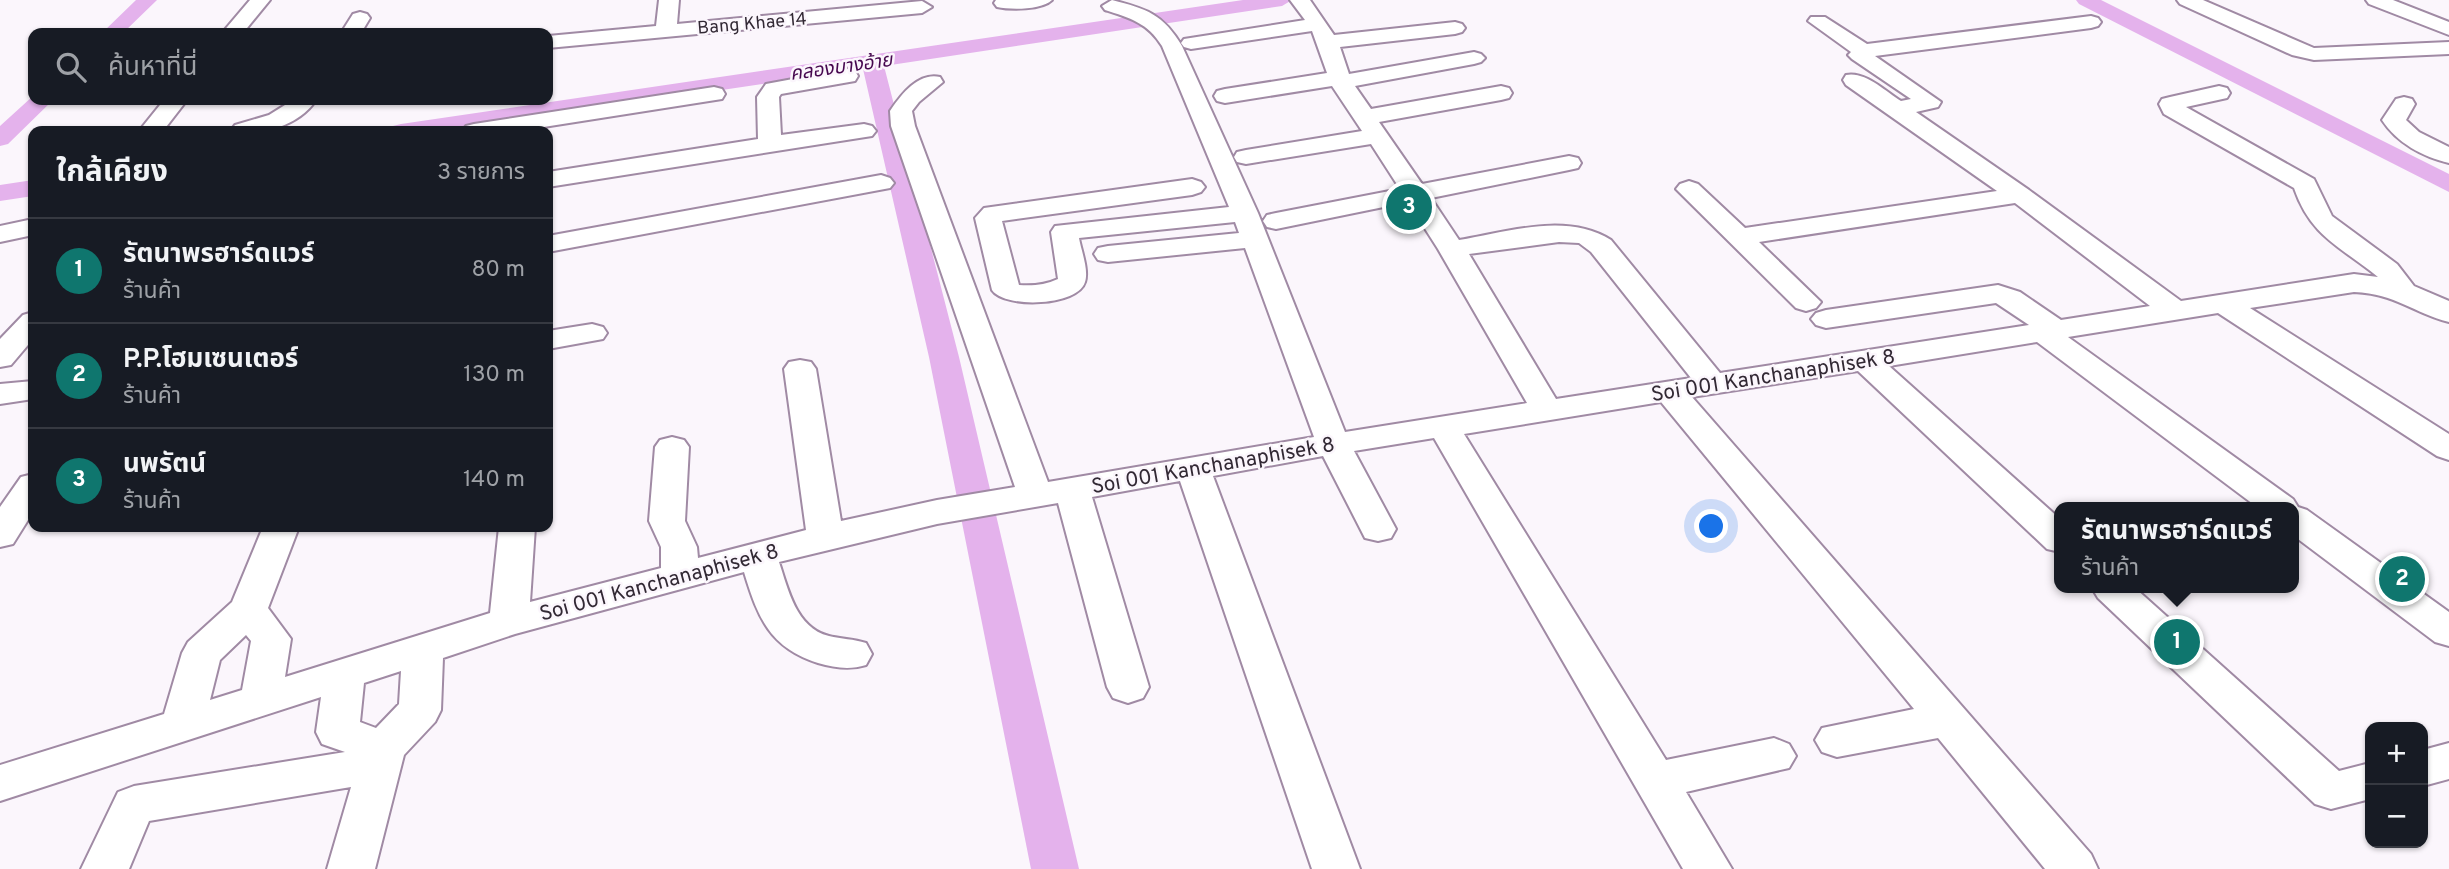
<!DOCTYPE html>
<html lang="th">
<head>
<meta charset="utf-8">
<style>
	body { margin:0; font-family:Overpass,"Noto Sans Thai",sans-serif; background:#20242c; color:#f1f3f6 }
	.controls { position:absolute; right:21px; bottom:21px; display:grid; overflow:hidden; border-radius:14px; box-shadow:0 2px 5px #0004 }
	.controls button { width:63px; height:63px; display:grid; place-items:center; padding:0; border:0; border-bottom:2px solid #363941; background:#171b24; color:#f1f3f6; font:35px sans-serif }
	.you { position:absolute; left:1712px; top:527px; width:24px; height:24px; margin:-18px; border:5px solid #fff; border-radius:50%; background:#1a73e8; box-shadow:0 0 0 10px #1a73e833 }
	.badge { display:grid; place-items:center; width:46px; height:46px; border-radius:50%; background:#0f766e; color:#fff; font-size:23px; font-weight:700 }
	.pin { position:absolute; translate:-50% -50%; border:4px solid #fff; box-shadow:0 2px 7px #0006 }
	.popup { position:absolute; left:2054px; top:502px; width:245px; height:91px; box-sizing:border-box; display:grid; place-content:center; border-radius:14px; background:#171b24; filter:drop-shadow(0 2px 5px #0005); font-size:23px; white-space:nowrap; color:#9ea1a6 }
	.popup b { font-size:26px; color:#f1f3f6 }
	.popup::after { content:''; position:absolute; left:50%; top:100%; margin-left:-14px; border:14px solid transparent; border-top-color:#171b24 }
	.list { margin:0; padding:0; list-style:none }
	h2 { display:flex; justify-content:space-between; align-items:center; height:91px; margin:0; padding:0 28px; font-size:30px }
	h2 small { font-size:23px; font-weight:400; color:#9ea1a6 }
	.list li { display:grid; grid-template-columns:46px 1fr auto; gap:21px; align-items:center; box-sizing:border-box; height:105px; padding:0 28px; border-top:2px solid #363941 }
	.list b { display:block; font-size:26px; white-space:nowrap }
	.list p { margin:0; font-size:23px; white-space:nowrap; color:#9ea1a6 }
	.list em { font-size:23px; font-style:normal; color:#9ea1a6 }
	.icon { flex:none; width:38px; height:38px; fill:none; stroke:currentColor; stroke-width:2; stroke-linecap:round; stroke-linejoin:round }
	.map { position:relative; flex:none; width:2449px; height:869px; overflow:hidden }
	.search { position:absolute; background:#171b24; box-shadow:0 2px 5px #0004; left:28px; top:28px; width:525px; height:77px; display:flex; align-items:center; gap:18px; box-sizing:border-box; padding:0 24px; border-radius:14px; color:#9ea1a6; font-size:26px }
	.panel { position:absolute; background:#171b24; box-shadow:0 2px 5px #0004; left:28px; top:126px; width:525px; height:406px; border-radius:14px }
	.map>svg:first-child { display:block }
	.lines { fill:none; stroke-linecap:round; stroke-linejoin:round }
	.canal { fill:#e4b2ec; fill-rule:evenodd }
	.minor-casing { stroke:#a08aa4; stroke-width:4 }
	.minor { fill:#fff; fill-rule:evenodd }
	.labels { text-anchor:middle; stroke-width:5; stroke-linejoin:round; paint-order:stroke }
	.far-street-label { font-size:18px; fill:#322934; stroke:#fbf6fc }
	.far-water-label { font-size:19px; font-style:italic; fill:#46084f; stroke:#fbf6fc }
	.street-label { font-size:21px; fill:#322934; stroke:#fbf6fc }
</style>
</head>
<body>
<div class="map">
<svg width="2449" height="869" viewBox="0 0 2449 869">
	<rect width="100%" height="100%" fill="#fbf6fc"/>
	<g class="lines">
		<path class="canal" d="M 136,0 L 157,0 L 123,33 L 102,33 Z
			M 1243,0 L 1292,0 L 1282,6 L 884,66 L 959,357 L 1079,869 L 1031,869 L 929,357 L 863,69 L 446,131 L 389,131 L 393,126 L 401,124 Z
			M 2076,0 L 2101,0 L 2449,174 L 2449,192 L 2079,4 Z
			M 33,96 L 33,100 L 53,100 L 8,144 L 0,146 L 0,126 Z
			M 33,180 L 33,196 L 0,201 L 0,185 Z"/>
		<g class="minor-casing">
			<path id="minor" d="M 250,0 L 270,0 L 243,33 L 222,33 Z
				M 659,0 L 679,0 L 677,24 L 922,1 L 932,7 L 922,13 L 548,48 L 548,36 L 656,26 Z
				M 996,0 L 1052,0 C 1042,10 1011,10 997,7 L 994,3 Z
				M 1112,0 C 1147,9 1163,14 1182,46 L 1258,213 L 1345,432 L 1527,403 L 1438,249 L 1408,202 L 1276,229 L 1267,227 L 1263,221 L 1267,215 L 1276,213 L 1400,189 L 1371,144 L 1246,164 L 1237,162 L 1234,157 L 1237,152 L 1246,150 L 1362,131 L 1332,86 L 1225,103 L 1217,101 L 1214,96 L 1217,91 L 1225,89 L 1327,73 L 1312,31 L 1191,49 L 1184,47 L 1181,43 L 1184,39 L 1305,20 L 1290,0 L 1310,0 L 1334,35 L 1455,22 L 1462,24 L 1465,28 L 1462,32 L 1455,34 L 1340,47 L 1349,74 L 1474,52 L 1481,54 L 1485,58 L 1481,62 L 1474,64 L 1355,86 L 1371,109 L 1501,86 L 1509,88 L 1512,93 L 1509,98 L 1501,100 L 1379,122 L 1422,184 L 1569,156 L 1578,158 L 1581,163 L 1578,168 L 1569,170 L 1431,198 L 1459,240 C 1507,232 1567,212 1611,240 L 1720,373 L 2029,325 L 1996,303 L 1826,328 L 1816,325 L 1811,319 L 1816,313 L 1826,310 L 1998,285 L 2020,292 L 2061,320 L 2150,306 L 2015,203 L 1759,242 L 1821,302 L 1816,308 L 1806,311 L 1796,308 L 1676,189 L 1680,184 L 1689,181 L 1698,184 L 1745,228 L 1997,191 L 1846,85 L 1843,80 L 1846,75 C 1865,71 1885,91 1901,101 L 1911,99 L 1852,59 L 1848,55 L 1851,52 L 1808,21 L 1811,17 L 1825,17 L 1867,44 L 2091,16 L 2098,18 L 2101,22 L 2098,26 L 2091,28 L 1875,56 L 1941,102 L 1938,107 L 1916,112 L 2029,190 L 2181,301 L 2354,274 L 2378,277 C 2340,246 2311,237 2294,188 L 2164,114 L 2159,104 L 2162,99 L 2170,97 L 2219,86 L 2227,88 L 2230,93 L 2227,98 L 2186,107 L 2314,179 L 2332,216 L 2397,264 L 2414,286 L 2449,301 L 2449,322 C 2413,313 2397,294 2354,292 L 2250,308 L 2449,434 L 2449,460 L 2437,456 L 2218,313 L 2068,337 L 2293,499 L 2298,507 L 2307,510 L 2449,612 L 2449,646 L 2435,642 L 2294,536 L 2294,507 L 2257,507 L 2037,342 L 1889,366 L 2060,519 L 2060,552 L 2047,549 L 1858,371 L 1692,397 L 2091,854 L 2098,869 L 2045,869 L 1938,738 L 1837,757 L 1822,752 L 1815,740 L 1822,728 L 1914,709 L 1661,402 L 1464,434 L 1666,760 L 1774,738 L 1789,744 L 1796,756 L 1789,768 L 1686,792 L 1732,869 L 1683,869 L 1434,438 L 1354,451 L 1396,529 L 1391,538 L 1378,541 L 1365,538 L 1323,456 L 1213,476 L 1360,869 L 1312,869 L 1180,481 L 1092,497 L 1149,687 L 1143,698 L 1128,703 L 1113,698 L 1107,687 L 1058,503 L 937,524 L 779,562 C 788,589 796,628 829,636 C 841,639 854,639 866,643 L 872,654 L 866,665 C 850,670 835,668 818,663 C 770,648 758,618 744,572 L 515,634 L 443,658 L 441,710 L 435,722 L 404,755 L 375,869 L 327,869 L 351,787 L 149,821 L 129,869 L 81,869 L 118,792 L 134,786 L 345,752 L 322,744 L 316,732 L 321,697 L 0,801 L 0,765 L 164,714 L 182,653 L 188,642 L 232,602 L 263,527 L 299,527 L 268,608 L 291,639 L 285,677 L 490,613 L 499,527 L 535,527 L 530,602 L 661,568 L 661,547 L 649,521 L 655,447 L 660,440 L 672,437 L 684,440 L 689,447 L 685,521 L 697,547 L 698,558 L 806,530 L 784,369 L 789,362 L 800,360 L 811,362 L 816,369 L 841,521 L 937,500 L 1015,487 L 891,126 L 890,111 C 901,95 918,72 940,77 L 943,82 L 919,102 L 912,111 L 915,126 L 1048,482 L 1314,437 L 1245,248 L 1108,262 L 1098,260 L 1094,254 L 1098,248 L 1108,246 L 1239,233 L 1235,222 L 1079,238 C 1081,250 1089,270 1085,282 C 1078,306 1005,309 992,290 L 975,218 L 984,208 L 1192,179 L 1201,182 L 1205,187 L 1201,192 L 1192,195 L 1002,221 L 1019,285 C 1033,286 1045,285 1058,279 L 1051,232 L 1055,226 L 1229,207 L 1162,46 C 1148,23 1130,18 1105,10 L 1102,6 ZM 1559,242 L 1579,243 L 1591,252 L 1691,378 L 1556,399 L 1469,254 ZM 246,635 L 251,641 L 242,690 L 210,700 L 220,660 ZM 401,671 L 399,704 L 376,728 L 360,722 L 364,683 Z
				M 2177,0 L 2203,0 L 2314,48 L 2449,42 L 2449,54 L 2314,60 L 2292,55 L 2180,4 Z
				M 2366,0 L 2393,0 L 2449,22 L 2449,35 L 2369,4 Z
				M 360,12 L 367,14 L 370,18 L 361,33 L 341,33 L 353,14 Z
				M 847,69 L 855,71 L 858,76 L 855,81 L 781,94 L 779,97 L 781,135 L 864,124 L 872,126 L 876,131 L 872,136 L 548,187 L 548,172 L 758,139 L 757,97 L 766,84 Z
				M 714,87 L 722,89 L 725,94 L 722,99 L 518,131 L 462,131 L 466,126 L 474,124 Z
				M 2404,97 L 2412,99 L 2415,104 L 2406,120 L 2419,132 L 2449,147 L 2449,163 C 2423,157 2397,143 2382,120 L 2396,99 Z
				M 164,100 L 187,100 L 163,131 L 139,131 Z
				M 293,100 L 316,100 C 299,126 260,137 231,130 L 235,125 L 269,115 Z
				M 881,175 L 890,178 L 894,183 L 890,188 L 548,252 L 548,236 Z
				M 33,219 L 33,235 L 0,242 L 0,226 Z
				M 33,312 L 33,339 L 11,365 L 0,367 L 0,339 L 23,315 Z
				M 592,324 L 603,327 L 607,333 L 603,339 L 548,349 L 548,331 Z
				M 33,381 L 33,399 L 0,404 L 0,384 Z
				M 33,474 L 33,512 L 13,544 L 0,547 L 0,507 L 21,477 Z
				M 2092,588 L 2135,588 L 2339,771 L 2370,763 L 2370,799 L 2331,809 L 2315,804 L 2098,598 Z
				M 2449,743 L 2449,779 L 2423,786 L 2423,750 Z"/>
		</g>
		<use href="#minor" class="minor"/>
	</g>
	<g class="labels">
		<g class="far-street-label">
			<text transform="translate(752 23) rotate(-5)" y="6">Bang Khae 14</text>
		</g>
		<g class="far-water-label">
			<text transform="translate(841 66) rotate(-8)" y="7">คลองบางอ้าย</text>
		</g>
		<g class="street-label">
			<text transform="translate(1773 375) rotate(-9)" y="7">Soi 001 Kanchanaphisek 8</text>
			<text transform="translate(1213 465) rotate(-10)" y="7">Soi 001 Kanchanaphisek 8</text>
			<text transform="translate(659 582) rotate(-15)" y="7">Soi 001 Kanchanaphisek 8</text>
		</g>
	</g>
</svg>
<div class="controls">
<button>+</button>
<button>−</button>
</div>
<div class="you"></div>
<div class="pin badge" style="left:2177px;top:642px">1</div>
<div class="popup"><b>รัตนาพรฮาร์ดแวร์</b>ร้านค้า</div>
<div class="pin badge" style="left:2402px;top:579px">2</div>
<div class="pin badge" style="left:1409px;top:207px">3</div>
<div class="search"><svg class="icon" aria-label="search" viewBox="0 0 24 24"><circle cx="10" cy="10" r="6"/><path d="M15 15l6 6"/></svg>ค้นหาที่นี่</div>
<section class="panel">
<h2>ใกล้เคียง<small>3 รายการ</small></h2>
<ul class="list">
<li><span class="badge">1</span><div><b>รัตนาพรฮาร์ดแวร์</b><p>ร้านค้า</p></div><em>80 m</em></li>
<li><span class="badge">2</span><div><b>P.P.โฮมเซนเตอร์</b><p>ร้านค้า</p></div><em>130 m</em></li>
<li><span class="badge">3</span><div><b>นพรัตน์</b><p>ร้านค้า</p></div><em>140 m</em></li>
</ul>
</section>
</div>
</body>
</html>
